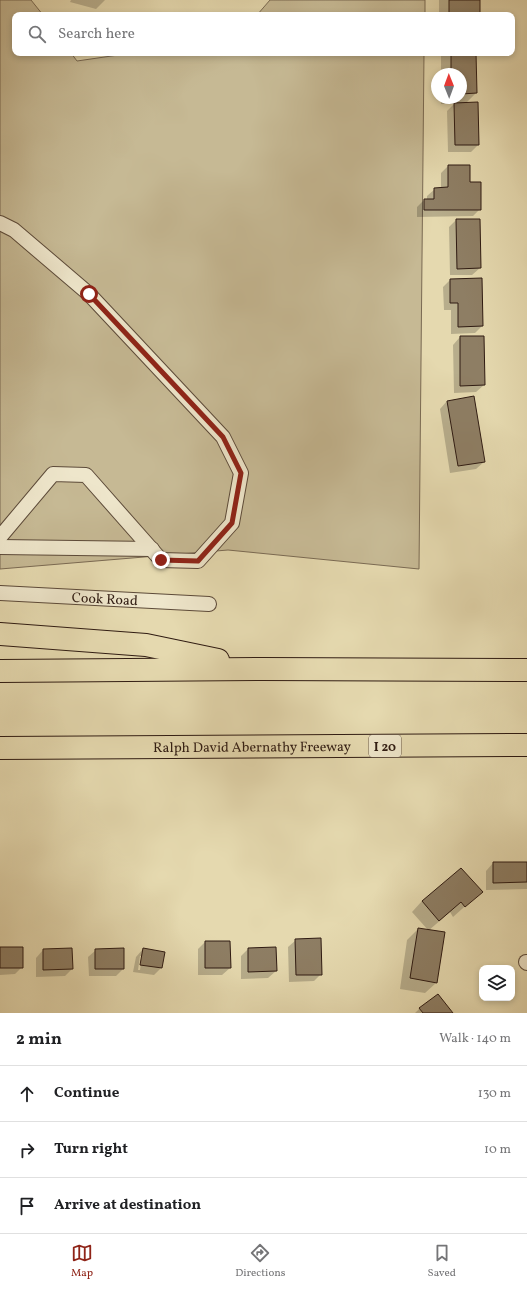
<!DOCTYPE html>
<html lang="en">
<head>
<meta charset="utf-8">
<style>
	body { margin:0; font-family:Vollkorn,serif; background:#f6f6f6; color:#202124 }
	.controls { position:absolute; right:12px; bottom:12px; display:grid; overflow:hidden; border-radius:8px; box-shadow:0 2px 6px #0003 }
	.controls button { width:36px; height:36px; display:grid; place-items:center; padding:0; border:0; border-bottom:1px solid #e0e0e0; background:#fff; color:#202124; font:20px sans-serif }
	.compass { position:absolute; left:431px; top:68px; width:36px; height:36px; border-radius:50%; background:#fff; box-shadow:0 2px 6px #0003; rotate:359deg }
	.stop { position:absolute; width:12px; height:12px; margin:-9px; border:3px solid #8f2418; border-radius:50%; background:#fff }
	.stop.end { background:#8f2418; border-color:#fff; box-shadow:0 1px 4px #0008 }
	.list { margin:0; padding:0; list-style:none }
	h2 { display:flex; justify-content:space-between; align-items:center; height:52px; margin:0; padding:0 16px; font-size:17px }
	h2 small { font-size:13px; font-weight:400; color:#757577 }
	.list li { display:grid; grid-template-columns:26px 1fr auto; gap:12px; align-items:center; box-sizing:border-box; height:56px; padding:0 16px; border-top:1px solid #e0e0e0 }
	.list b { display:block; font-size:15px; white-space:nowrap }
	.list em { font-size:13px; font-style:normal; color:#757577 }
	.icon { flex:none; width:22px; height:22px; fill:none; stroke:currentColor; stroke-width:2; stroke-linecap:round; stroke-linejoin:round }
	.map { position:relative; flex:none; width:527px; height:1013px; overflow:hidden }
	.search { position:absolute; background:#fff; box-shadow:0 2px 6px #0003; left:12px; right:12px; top:12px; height:44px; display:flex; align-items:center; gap:10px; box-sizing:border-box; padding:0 14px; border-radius:8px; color:#757577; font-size:15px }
	.sheet { height:220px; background:#fff }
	nav { display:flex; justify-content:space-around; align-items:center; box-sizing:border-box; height:56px; border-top:1px solid #e0e0e0; background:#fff; font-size:11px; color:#757577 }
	nav a { display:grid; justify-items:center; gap:2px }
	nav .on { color:#8f2418 }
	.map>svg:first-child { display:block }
	.green { fill:#c6b994; stroke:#7a6a53 }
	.shadow { fill:#0003; fill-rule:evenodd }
	.building { fill:#8e7e64; stroke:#2f1b12 }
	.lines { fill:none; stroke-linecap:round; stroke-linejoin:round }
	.street-casing { stroke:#5c4a39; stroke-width:16 }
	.highway-casing { stroke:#2f1b12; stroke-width:24 }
	.street { stroke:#eee6cb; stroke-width:14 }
	.highway { stroke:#e5d9af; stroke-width:22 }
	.route { stroke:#8f2418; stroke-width:5 }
	.labels { text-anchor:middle; stroke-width:3; stroke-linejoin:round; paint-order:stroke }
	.shield { fill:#eee6cb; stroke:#68584a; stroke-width:1 }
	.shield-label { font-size:13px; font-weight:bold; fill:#2f1b12 }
	.street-label { font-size:14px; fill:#2f1b12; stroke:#eee6cb }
</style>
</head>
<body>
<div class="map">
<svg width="527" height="1013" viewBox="0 0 527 1013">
	<rect width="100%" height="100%" fill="#e5d9af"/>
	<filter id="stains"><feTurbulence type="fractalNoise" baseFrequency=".005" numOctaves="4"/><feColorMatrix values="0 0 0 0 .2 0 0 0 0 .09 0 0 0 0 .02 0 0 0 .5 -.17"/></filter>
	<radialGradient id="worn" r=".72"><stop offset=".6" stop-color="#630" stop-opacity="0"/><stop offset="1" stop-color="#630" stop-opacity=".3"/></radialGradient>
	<path class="green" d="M 0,0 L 31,0 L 43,15 L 15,15 L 15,53 L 71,53 L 77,61 L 132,53 L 424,53 L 419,569 L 228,550 L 0,569 Z
		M 270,0 L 425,0 L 425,15 L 257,15 Z"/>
	<path class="shadow" d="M 71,0 L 105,0 L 96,9 L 70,2 Z
		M 439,0 L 479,0 L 479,15 L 439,15 Z
		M 441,53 L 475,53 L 476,93 L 466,103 L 478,145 L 471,152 L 448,152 L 447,111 L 454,104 L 441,104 L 441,98 L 461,98 L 461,74 L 441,74 Z
		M 448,166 L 469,183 L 480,209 L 473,216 L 417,217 L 417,207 L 424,200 L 427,200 L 427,196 L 435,189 L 441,188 L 441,173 Z
		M 456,220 L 480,268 L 472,275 L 450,275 L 449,227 Z
		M 481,279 L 482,326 L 475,333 L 451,334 L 451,310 L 444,310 L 443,287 L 450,280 Z
		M 460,337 L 483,337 L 484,385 L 476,392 L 454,393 L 453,345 Z
		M 447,401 L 484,462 L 476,469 L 450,473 L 440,409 Z
		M 493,863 L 527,863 L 527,889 L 486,890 L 486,871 Z
		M 461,869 L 481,892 L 453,917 L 450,912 L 428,931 L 436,983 L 425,993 L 400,989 L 407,940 L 418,929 L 428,930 L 412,912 L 422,901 Z
		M 296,940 L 321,974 L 314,981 L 289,982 L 288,947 Z
		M 205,942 L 230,968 L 222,975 L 198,975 L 198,949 Z
		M 0,948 L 22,967 L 15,974 L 0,975 Z
		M 275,948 L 276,971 L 268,978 L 241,979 L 241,956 L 248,949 Z
		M 143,949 L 161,968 L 154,975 L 133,972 L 136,957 ZM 140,956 L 142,956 L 140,970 L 138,970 Z
		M 43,950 L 72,950 L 72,969 L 65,976 L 36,977 L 36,958 Z
		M 96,950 L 123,969 L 116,976 L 89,976 L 88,957 Z
		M 420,1008 L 451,1013 L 415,1013 Z"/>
	<path class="building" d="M 449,0 L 480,0 L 480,15 L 449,15 Z
		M 451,53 L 476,53 L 477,93 L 461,94 L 461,74 L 451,74 Z
		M 478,102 L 479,145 L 455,145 L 454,103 Z
		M 448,165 L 470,165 L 470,182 L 481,182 L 481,210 L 424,210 L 424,199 L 434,199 L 434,188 L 448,187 Z
		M 456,219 L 480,219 L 481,268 L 457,269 Z
		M 482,278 L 483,326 L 458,327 L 458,303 L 450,303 L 450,279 Z
		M 460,336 L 484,336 L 485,385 L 460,386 Z
		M 474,396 L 485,462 L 458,466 L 447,401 Z
		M 493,862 L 527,862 L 527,882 L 493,883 Z
		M 461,868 L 483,892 L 465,907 L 461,902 L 439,921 L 422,901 Z
		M 418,928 L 445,932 L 437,983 L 410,978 Z
		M 321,938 L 322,975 L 296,975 L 295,939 Z
		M 205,941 L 230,941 L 231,968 L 205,968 Z
		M 0,947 L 23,947 L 23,968 L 0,968 Z
		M 276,947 L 277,971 L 248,972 L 248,948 Z
		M 72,948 L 73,969 L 43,970 L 43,949 Z
		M 124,948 L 124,969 L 95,969 L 95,949 Z
		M 143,948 L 165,952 L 162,968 L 140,965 Z
		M 438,994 L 453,1013 L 423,1013 L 419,1008 Z"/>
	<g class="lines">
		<g class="street-casing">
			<g id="street">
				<path d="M 0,223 L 14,230 L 89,294 L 223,437 L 241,473 L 232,523 L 198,561 L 161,560 L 86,475 L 53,474 L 0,537"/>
				<path d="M 0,547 L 152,549"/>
				<path id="s1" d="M 0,593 L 209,604"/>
				<path d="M 526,962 L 527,963"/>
			</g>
		</g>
		<g class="highway-casing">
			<g id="highway">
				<path d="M 0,634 L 146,645 L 218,660"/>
				<path d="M 0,671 L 264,669 L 527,670"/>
				<path id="s2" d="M 0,748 L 527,745"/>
			</g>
		</g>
		<use href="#street" class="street"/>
		<use href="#highway" class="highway"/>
	</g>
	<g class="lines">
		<path class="route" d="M 89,294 L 223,437 L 241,473 L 232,523 L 198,561 L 161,560"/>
	</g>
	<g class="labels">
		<rect class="shield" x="369" y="735" width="32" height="22" rx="3"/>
		<g class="shield-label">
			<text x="385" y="751">I 20</text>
		</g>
		<g class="street-label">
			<text dy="5" stroke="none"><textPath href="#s1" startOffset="105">Cook Road</textPath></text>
			<text dy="5" stroke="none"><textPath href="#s2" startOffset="252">Ralph David Abernathy Freeway</textPath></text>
		</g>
	</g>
	<rect width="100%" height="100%" filter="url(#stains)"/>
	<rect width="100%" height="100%" fill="url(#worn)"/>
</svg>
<div class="controls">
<button><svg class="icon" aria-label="layers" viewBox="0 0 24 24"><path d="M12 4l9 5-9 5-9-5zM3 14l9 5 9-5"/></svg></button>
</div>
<svg class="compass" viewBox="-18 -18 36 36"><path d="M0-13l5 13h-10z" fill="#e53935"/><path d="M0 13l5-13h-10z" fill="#757577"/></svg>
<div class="stop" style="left:89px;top:294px"></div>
<div class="stop end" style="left:161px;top:560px"></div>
<div class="search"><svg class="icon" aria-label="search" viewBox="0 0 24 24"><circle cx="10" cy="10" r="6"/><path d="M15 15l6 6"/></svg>Search here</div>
</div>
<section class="sheet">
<h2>2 min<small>Walk · 140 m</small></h2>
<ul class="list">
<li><svg class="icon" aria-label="ahead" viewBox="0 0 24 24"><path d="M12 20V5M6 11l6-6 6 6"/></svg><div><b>Continue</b></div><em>130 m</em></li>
<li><svg class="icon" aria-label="right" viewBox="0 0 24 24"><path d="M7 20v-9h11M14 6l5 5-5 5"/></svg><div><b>Turn right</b></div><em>10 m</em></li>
<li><svg class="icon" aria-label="arrive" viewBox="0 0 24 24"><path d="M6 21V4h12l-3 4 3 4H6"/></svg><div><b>Arrive at destination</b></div></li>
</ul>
</section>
<nav>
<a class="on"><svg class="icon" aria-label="map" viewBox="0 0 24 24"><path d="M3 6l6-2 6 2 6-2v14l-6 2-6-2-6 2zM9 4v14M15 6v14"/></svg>Map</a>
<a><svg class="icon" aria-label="directions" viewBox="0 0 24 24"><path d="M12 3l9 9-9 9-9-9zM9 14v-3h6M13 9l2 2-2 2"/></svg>Directions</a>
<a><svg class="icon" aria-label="saved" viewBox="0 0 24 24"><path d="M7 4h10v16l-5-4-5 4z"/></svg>Saved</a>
</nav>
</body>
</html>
